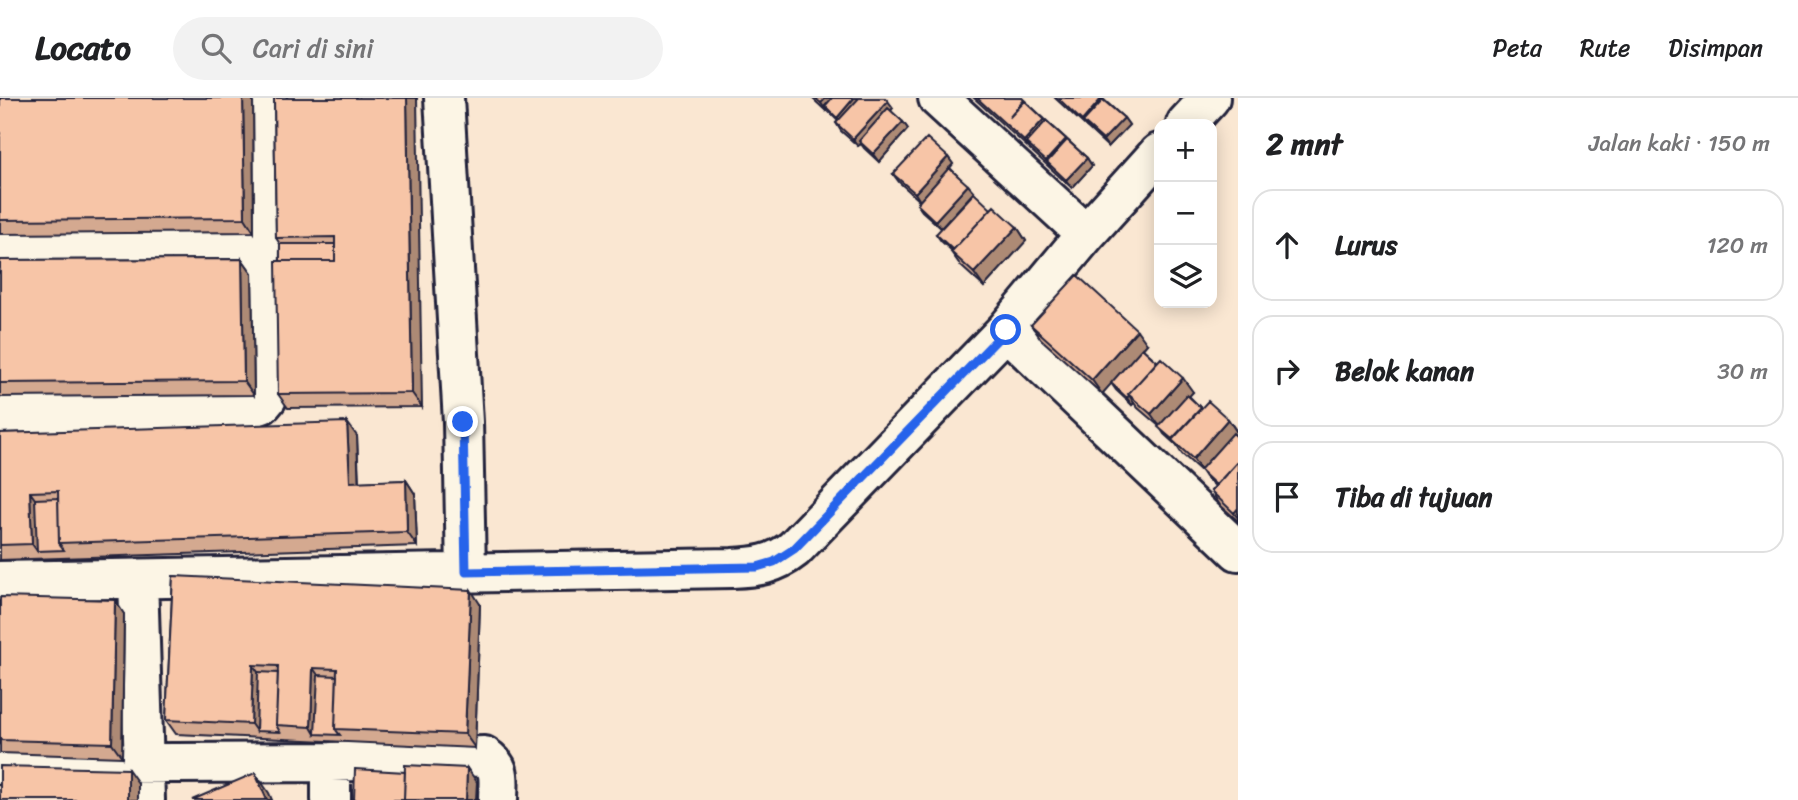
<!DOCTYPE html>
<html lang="id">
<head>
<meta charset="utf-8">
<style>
	body { margin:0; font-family:Sriracha,sans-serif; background:#f2f2f2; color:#202124 }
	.controls { position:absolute; right:21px; top:21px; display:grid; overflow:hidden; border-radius:14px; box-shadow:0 4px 18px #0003 }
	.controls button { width:63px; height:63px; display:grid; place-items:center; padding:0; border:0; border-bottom:2px solid #e0e0e0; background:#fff; color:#202124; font:35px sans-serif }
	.stop { position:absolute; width:21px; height:21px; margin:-16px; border:5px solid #2563eb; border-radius:50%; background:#fff }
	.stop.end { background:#2563eb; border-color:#fff; box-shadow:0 2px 7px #0008 }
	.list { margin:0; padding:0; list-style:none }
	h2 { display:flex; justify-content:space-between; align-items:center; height:91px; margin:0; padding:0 28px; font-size:30px }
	h2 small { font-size:23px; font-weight:400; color:#757577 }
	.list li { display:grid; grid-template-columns:46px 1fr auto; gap:21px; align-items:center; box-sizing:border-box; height:112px; margin:0 14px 14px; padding:0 14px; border:2px solid #e0e0e0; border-radius:21px }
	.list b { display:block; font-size:26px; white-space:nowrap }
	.list em { font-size:23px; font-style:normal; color:#757577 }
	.icon { flex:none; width:38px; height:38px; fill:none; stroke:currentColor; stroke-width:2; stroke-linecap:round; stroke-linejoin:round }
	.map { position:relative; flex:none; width:1238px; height:702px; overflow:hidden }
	header { display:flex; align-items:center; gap:42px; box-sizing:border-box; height:98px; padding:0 35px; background:#fff; border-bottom:2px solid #e0e0e0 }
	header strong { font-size:33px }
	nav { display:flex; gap:38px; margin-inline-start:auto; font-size:24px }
	.search { width:490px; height:63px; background:#f2f2f2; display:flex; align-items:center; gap:18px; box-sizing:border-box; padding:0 24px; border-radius:38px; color:#757577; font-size:26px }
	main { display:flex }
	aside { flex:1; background:#fff }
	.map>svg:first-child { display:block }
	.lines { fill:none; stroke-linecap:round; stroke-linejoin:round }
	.minor-casing { stroke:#22223b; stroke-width:44 }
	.minor { stroke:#fcf5e5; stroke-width:38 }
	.wall { fill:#d4a990; stroke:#22223b; stroke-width:2 }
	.shaded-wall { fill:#ad8a75; stroke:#22223b; stroke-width:2 }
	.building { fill:#f7c5a7; stroke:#22223b; stroke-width:2 }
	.route { stroke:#2563eb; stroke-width:9 }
</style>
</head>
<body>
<header>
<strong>Locato</strong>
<div class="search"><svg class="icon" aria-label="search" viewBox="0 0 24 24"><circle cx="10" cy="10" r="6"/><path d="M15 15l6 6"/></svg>Cari di sini</div>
<nav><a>Peta</a><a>Rute</a><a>Disimpan</a></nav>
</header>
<main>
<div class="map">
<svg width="1238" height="702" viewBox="0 0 1238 702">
	<rect width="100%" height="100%" fill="#fae7d2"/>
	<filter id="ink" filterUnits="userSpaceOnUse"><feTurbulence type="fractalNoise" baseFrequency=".0143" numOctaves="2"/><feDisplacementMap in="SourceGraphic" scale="14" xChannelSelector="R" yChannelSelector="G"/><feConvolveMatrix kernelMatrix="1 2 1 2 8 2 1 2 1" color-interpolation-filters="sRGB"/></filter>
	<g filter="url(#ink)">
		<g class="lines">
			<g class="minor-casing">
				<path id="minor" d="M 444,0 L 463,324 L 466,474
					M 938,0 L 1086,136
					M 1186,26 L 1210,0
					M 0,154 L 266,150
					M 1006,232 L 1238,453
					M 0,315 L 251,310 L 262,306 L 267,300 L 267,0
					M 138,481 L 145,702
					M 0,483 L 732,470 C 756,469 774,467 794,451 L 1006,232 L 1086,136 L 1159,55
					M 0,666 L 331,664 L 484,658 C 503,670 498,682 498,702
					M 331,702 L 331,664"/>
			</g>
			<use href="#minor" class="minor"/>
		</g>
		<path class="wall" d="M 0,0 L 251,0 L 253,2 L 254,134 L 0,136 Z
			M 274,0 L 422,309 L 288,310 L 278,296 L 280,146 L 276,140 Z
			M 812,0 L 885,0 L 893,10 L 891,13 L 903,24 L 908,31 L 879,64 L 864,50 L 861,46 L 858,48 L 841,33 L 836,25 L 838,23 L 827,12 L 826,13 Z
			M 974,0 L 1022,0 L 1087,60 L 1092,68 L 1072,90 Z
			M 1055,0 L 1102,0 L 1124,20 L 1129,27 L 1108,49 Z
			M 948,59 L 953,66 L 950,70 L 974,94 L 941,130 L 922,113 L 917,106 L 920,103 L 899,84 L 893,76 Z
			M 991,111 L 1017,129 L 1026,143 L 984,189 L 961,168 L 951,154 L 952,153 L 941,143 L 936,136 Z
			M 242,161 L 252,175 L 254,297 L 0,299 L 0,162 Z
			M 1031,227 L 1147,246 L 1143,251 L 1193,294 L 1189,298 L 1201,310 L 1228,321 L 1238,335 L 1236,338 L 1238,340 L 1238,423 L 1220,407 L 1211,393 L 1215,388 L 1205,379 L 1201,373 L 1182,356 L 1176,347 L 1164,336 L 1159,328 L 1138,310 L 1134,305 L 1132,307 L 1116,292 L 1111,285 L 1102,296 L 1041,241 Z
			M 0,335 L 357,338 L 359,384 L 406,382 L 415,396 L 417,448 L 0,462 Z
			M 173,478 L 480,506 L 475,650 L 176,636 L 166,622 Z
			M 0,499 L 124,516 L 122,659 L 0,655 Z"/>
		<path class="shaded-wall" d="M 243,0 L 251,0 L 253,2 L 254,134 L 245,120 Z
			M 407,0 L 417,0 L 422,309 L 412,295 Z
			M 826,0 L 838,0 L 825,8 L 827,12 L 826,13 L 821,5 Z
			M 854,0 L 866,0 L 842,27 L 837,20 Z
			M 1102,0 L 1107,8 L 1083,24 L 1087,30 L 1082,23 Z
			M 888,3 L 893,10 L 861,45 L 859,43 L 861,46 L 858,48 L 853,41 Z
			M 1124,20 L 1129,27 L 1108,49 L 1103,42 Z
			M 1044,21 L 1050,29 L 1026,45 L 1030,51 L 1024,43 Z
			M 903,24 L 908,31 L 879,64 L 873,56 Z
			M 1066,41 L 1071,48 L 1047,64 L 1051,70 L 1046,63 Z
			M 948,59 L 953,66 L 920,103 L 915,95 Z
			M 1087,60 L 1092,68 L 1072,90 L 1066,82 Z
			M 968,87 L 974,94 L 941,130 L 935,123 Z
			M 1017,129 L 1026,143 L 984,189 L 974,175 Z
			M 242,161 L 252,175 L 254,297 L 244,283 Z
			M 1137,232 L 1147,246 L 1102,296 L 1092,282 Z
			M 1183,280 L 1193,294 L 1161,330 L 1151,316 Z
			M 1129,297 L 1134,305 L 1132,307 L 1127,300 Z
			M 1228,321 L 1238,336 L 1203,375 L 1193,361 Z
			M 347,324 L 357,338 L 359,398 L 350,384 Z
			M 406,382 L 415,396 L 417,448 L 407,434 Z
			M 30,394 L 40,408 L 37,453 L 32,446 Z
			M 1238,410 L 1238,420 L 1234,415 Z
			M 471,492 L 480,506 L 475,650 L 465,636 Z
			M 115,502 L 124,516 L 122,659 L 112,645 Z
			M 253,567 L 263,581 L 256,633 L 251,626 Z
			M 313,570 L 323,584 L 315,636 L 311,629 Z
			M 467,670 L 477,684 L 476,702 L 466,702 Z
			M 128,671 L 138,685 L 138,702 L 128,702 Z
			M 255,675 L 269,695 L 272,702 L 267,702 Z"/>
		<path class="building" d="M 0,0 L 243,0 L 245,120 L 0,122 Z
			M 274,0 L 407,0 L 412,295 L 278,296 L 276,163 L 335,163 L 335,139 L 276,140 Z
			M 815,0 L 826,0 L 821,5 Z
			M 832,0 L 854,0 L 837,20 L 825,8 Z
			M 859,0 L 885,0 L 888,3 L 853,41 L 836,25 Z
			M 977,0 L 1022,0 L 1024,2 L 1009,20 L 1025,3 L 1044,21 L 1024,43 Z
			M 1058,0 L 1102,0 L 1082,23 Z
			M 1103,2 L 1124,20 L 1103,42 L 1083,24 Z
			M 888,10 L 903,24 L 873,56 L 859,43 Z
			M 1046,23 L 1066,41 L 1046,63 L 1026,45 Z
			M 927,40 L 948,59 L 915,95 L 893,76 Z
			M 1067,42 L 1087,60 L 1066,82 L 1047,64 Z
			M 949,70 L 968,87 L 935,123 L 917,106 Z
			M 974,95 L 991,111 L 953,152 L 936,136 Z
			M 994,108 L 1017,129 L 974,175 L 951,154 Z
			M 280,146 L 335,146 L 335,163 L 280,163 Z
			M 242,161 L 244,283 L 0,285 L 0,162 Z
			M 1077,177 L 1137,232 L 1092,282 L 1031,227 Z
			M 1142,250 L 1157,264 L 1128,296 L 1129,297 L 1127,300 L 1111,285 Z
			M 1161,260 L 1183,280 L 1151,316 L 1128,296 Z
			M 1187,297 L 1201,310 L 1172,341 L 1158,329 Z
			M 1208,303 L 1228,321 L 1193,361 L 1172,342 Z
			M 347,324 L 350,384 L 406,382 L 407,434 L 59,445 L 58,393 L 30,394 L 32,446 L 0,447 L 0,335 Z
			M 1233,335 L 1238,340 L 1238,363 L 1216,387 L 1200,372 Z
			M 1238,363 L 1238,410 L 1234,415 L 1211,393 Z
			M 58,400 L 59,445 L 64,452 L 37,453 L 35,401 Z
			M 173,478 L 471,492 L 465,636 L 335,631 L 337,571 L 313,570 L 311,629 L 276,627 L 278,568 L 253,567 L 251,626 L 166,622 Z
			M 0,499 L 115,502 L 112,645 L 0,642 Z
			M 258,574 L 278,575 L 276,627 L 280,634 L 256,633 Z
			M 318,577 L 337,578 L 335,631 L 340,637 L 315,636 Z
			M 405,667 L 467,670 L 466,702 L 404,702 Z
			M 0,668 L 128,671 L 128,702 L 0,702 Z
			M 355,671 L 405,674 L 404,702 L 354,702 Z
			M 255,675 L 267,702 L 192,702 Z"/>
	</g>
	<g class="lines" filter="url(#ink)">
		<path class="route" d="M 463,324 L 466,474 L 757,469 L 774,464 L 794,451 L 1006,232"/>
	</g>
</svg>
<div class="controls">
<button>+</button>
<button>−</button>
<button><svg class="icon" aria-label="layers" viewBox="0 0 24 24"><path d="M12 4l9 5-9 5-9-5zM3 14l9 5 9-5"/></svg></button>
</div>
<div class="stop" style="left:1006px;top:232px"></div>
<div class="stop end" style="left:463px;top:324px"></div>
</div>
<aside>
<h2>2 mnt<small>Jalan kaki · 150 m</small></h2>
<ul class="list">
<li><svg class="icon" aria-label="ahead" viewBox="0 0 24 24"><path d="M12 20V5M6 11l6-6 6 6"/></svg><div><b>Lurus</b></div><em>120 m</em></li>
<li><svg class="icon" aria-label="right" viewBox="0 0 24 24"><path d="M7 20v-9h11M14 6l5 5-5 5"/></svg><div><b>Belok kanan</b></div><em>30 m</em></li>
<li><svg class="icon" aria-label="arrive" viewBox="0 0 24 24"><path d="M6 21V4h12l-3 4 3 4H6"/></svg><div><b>Tiba di tujuan</b></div></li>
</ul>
</aside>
</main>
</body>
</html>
